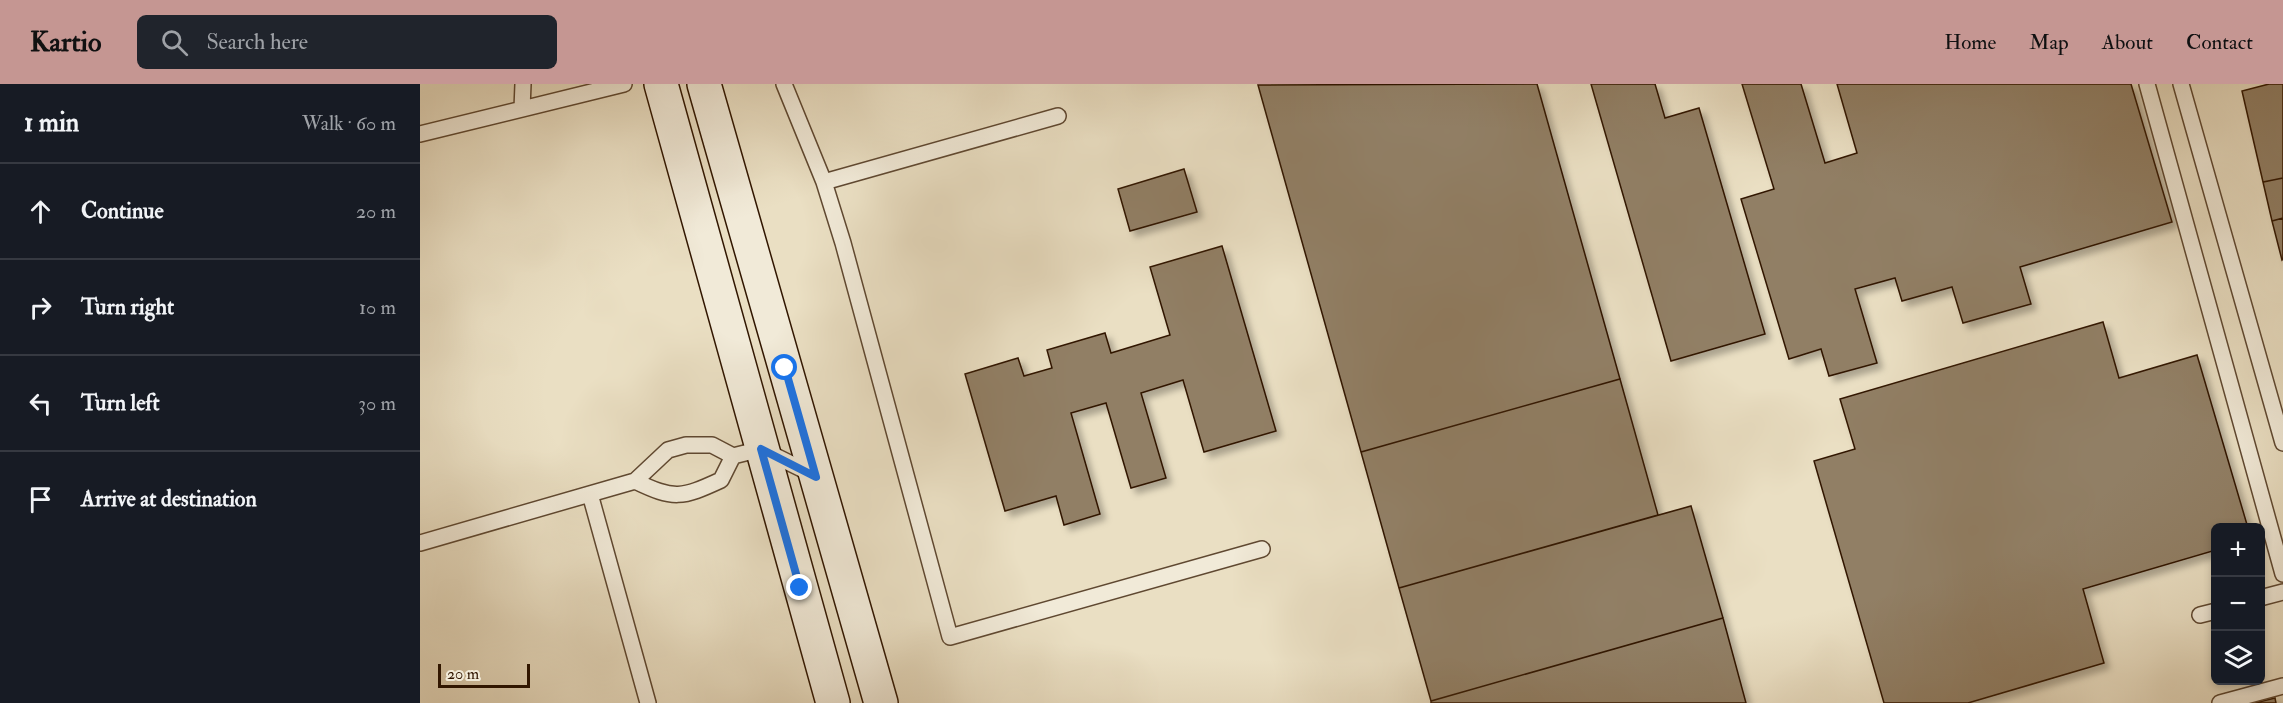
<!DOCTYPE html>
<html lang="en">
<head>
<meta charset="utf-8">
<style>
	body { margin:0; font-family:"IM FELL Double Pica",serif; background:#20242c; color:#f1f3f6 }
	.controls { position:absolute; right:18px; bottom:18px; display:grid; overflow:hidden; border-radius:9px; box-shadow:0 3px 9px #0003 }
	.controls button { width:54px; height:54px; display:grid; place-items:center; padding:0; border:0; border-bottom:2px solid #363941; background:#171b24; color:#f1f3f6; font:30px sans-serif }
	.scale { position:absolute; left:18px; bottom:15px; width:92px; box-sizing:border-box; padding-left:6px; border:3px solid #311600; border-top:0; font-size:16px; line-height:21px; white-space:nowrap; color:#311600; -webkit-text-stroke:4px #f1ead8; paint-order:stroke }
	.stop { position:absolute; width:18px; height:18px; margin:-14px; border:4px solid #1a73e8; border-radius:50%; background:#fff }
	.stop.end { background:#1a73e8; border-color:#fff; box-shadow:0 2px 6px #0008 }
	.list { margin:0; padding:0; list-style:none }
	h2 { display:flex; justify-content:space-between; align-items:center; height:78px; margin:0; padding:0 24px; font-size:26px }
	h2 small { font-size:20px; font-weight:400; color:#9ea1a6 }
	.list li { display:grid; grid-template-columns:39px 1fr auto; gap:18px; align-items:center; box-sizing:border-box; height:96px; padding:0 24px; border-top:2px solid #363941 }
	.list b { display:block; font-size:22px; white-space:nowrap }
	.list em { font-size:20px; font-style:normal; color:#9ea1a6 }
	.icon { flex:none; width:33px; height:33px; fill:none; stroke:currentColor; stroke-width:2; stroke-linecap:round; stroke-linejoin:round }
	.map { position:relative; flex:none; width:1863px; height:619px; overflow:hidden }
	header { display:flex; align-items:center; gap:36px; box-sizing:border-box; height:84px; padding:0 30px; background:#c59692; color:#111 }
	header strong { font-size:28px }
	nav { display:flex; gap:33px; margin-inline-start:auto; font-size:21px }
	.search { width:420px; height:54px; background:#20242c; display:flex; align-items:center; gap:15px; box-sizing:border-box; padding:0 21px; border-radius:9px; color:#9ea1a6; font-size:22px }
	main { display:flex }
	aside { flex:1; background:#171b24 }
	.map>svg:first-child { display:block }
	.building { fill:#917f65; stroke:#311600; stroke-width:1.5; filter:url(#shadow) }
	.lines { fill:none; stroke-linecap:round; stroke-linejoin:round }
	.lane-casing { stroke:#5f4831; stroke-width:18 }
	.secondary-casing { stroke:#311600; stroke-width:36 }
	.lane { stroke:#f1ead8; stroke-width:15 }
	.secondary { stroke:#f1ead8; stroke-width:33 }
	.route { stroke:#1a73e8; stroke-width:8 }
</style>
</head>
<body>
<header>
<strong>Kartio</strong>
<div class="search"><svg class="icon" aria-label="search" viewBox="0 0 24 24"><circle cx="10" cy="10" r="6"/><path d="M15 15l6 6"/></svg>Search here</div>
<nav><a>Home</a><a>Map</a><a>About</a><a>Contact</a></nav>
</header>
<main>
<aside>
<h2>1 min<small>Walk · 60 m</small></h2>
<ul class="list">
<li><svg class="icon" aria-label="ahead" viewBox="0 0 24 24"><path d="M12 20V5M6 11l6-6 6 6"/></svg><div><b>Continue</b></div><em>20 m</em></li>
<li><svg class="icon" aria-label="right" viewBox="0 0 24 24"><path d="M7 20v-9h11M14 6l5 5-5 5"/></svg><div><b>Turn right</b></div><em>10 m</em></li>
<li><svg class="icon" aria-label="left" viewBox="0 0 24 24"><path d="M17 20v-9H6M10 6l-5 5 5 5"/></svg><div><b>Turn left</b></div><em>30 m</em></li>
<li><svg class="icon" aria-label="arrive" viewBox="0 0 24 24"><path d="M6 21V4h12l-3 4 3 4H6"/></svg><div><b>Arrive at destination</b></div></li>
</ul>
</aside>
<div class="map">
<svg width="1863" height="619" viewBox="0 0 1863 619">
	<defs>
		<filter id="shadow"><feDropShadow dx="5.5" dy="5.5" stdDeviation="3" flood-color="#0004"/></filter>
	</defs>
	<rect width="100%" height="100%" fill="#eadfc3"/>
	<filter id="stains"><feTurbulence type="fractalNoise" baseFrequency=".00333" numOctaves="4"/><feColorMatrix values="0 0 0 0 .2 0 0 0 0 .09 0 0 0 0 .02 0 0 0 .5 -.17"/></filter>
	<radialGradient id="worn" r=".72"><stop offset=".6" stop-color="#630" stop-opacity="0"/><stop offset="1" stop-color="#630" stop-opacity=".3"/></radialGradient>
	<path class="building" d="M 1117,0 L 1200,295 L 941,368 L 838,1 Z
		M 1171,0 L 1235,0 L 1245,34 L 1279,24 L 1345,250 L 1251,277 Z
		M 1322,0 L 1381,0 L 1405,79 L 1437,69 L 1417,0 L 1711,0 L 1752,138 L 1600,183 L 1611,220 L 1543,239 L 1532,203 L 1482,217 L 1475,194 L 1435,205 L 1457,279 L 1409,292 L 1401,265 L 1369,275 L 1321,115 L 1354,105 Z
		M 1849,0 L 1863,0 L 1863,94 L 1843,98 L 1822,7 Z
		M 764,85 L 777,128 L 710,147 L 698,105 Z
		M 1863,94 L 1863,134 L 1852,137 L 1843,98 Z
		M 1863,134 L 1863,175 L 1862,176 L 1852,137 Z
		M 802,162 L 856,347 L 784,368 L 763,296 L 721,309 L 746,394 L 711,404 L 686,319 L 651,329 L 680,430 L 644,441 L 636,412 L 585,427 L 545,290 L 598,274 L 604,292 L 632,284 L 627,266 L 685,249 L 691,269 L 750,251 L 730,183 Z
		M 1683,238 L 1699,294 L 1777,271 L 1828,444 L 1796,444 L 1796,466 L 1663,505 L 1684,579 L 1548,619 L 1464,619 L 1394,377 L 1435,365 L 1420,315 Z
		M 1200,295 L 1238,431 L 979,504 L 941,368 Z
		M 1271,422 L 1303,534 L 1011,617 L 979,504 Z
		M 1303,534 L 1326,619 L 1011,619 L 1011,617 Z
		M 1855,614 L 1856,619 L 1835,619 Z"/>
	<g class="lines">
		<g class="lane-casing">
			<path id="lane" d="M 364,0 L 404,98 L 423,159 L 530,553 L 842,465
				M 1727,0 L 1863,490
				M 1761,0 L 1863,359
				M 102,25 L 103,0
				M 0,50 L 204,0
				M 404,98 L 638,32
				M 215,397 C 254,416 262,414 301,396 L 313,372
				M 170,410 L 228,619
				M 0,459 L 215,397 L 248,366 L 266,361 L 292,361 L 313,372 L 341,365 L 394,391
				M 1840,514 L 1863,508
				M 1780,531 L 1796,527
				M 1800,619 L 1863,602"/>
		</g>
		<g class="secondary-casing">
			<path id="secondary" d="M 241,0 L 413,619
				M 284,0 L 461,619"/>
		</g>
		<use href="#lane" class="lane"/>
		<use href="#secondary" class="secondary"/>
	</g>
	<g class="lines">
		<path class="route" d="M 365,284 L 396,393 L 341,365 L 380,504"/>
	</g>
	<rect width="100%" height="100%" filter="url(#stains)"/>
	<rect width="100%" height="100%" fill="url(#worn)"/>
</svg>
<div class="controls">
<button>+</button>
<button>−</button>
<button><svg class="icon" aria-label="layers" viewBox="0 0 24 24"><path d="M12 4l9 5-9 5-9-5zM3 14l9 5 9-5"/></svg></button>
</div>
<div class="scale">20 m</div>
<div class="stop" style="left:365px;top:284px"></div>
<div class="stop end" style="left:380px;top:504px"></div>
</div>
</main>
</body>
</html>
